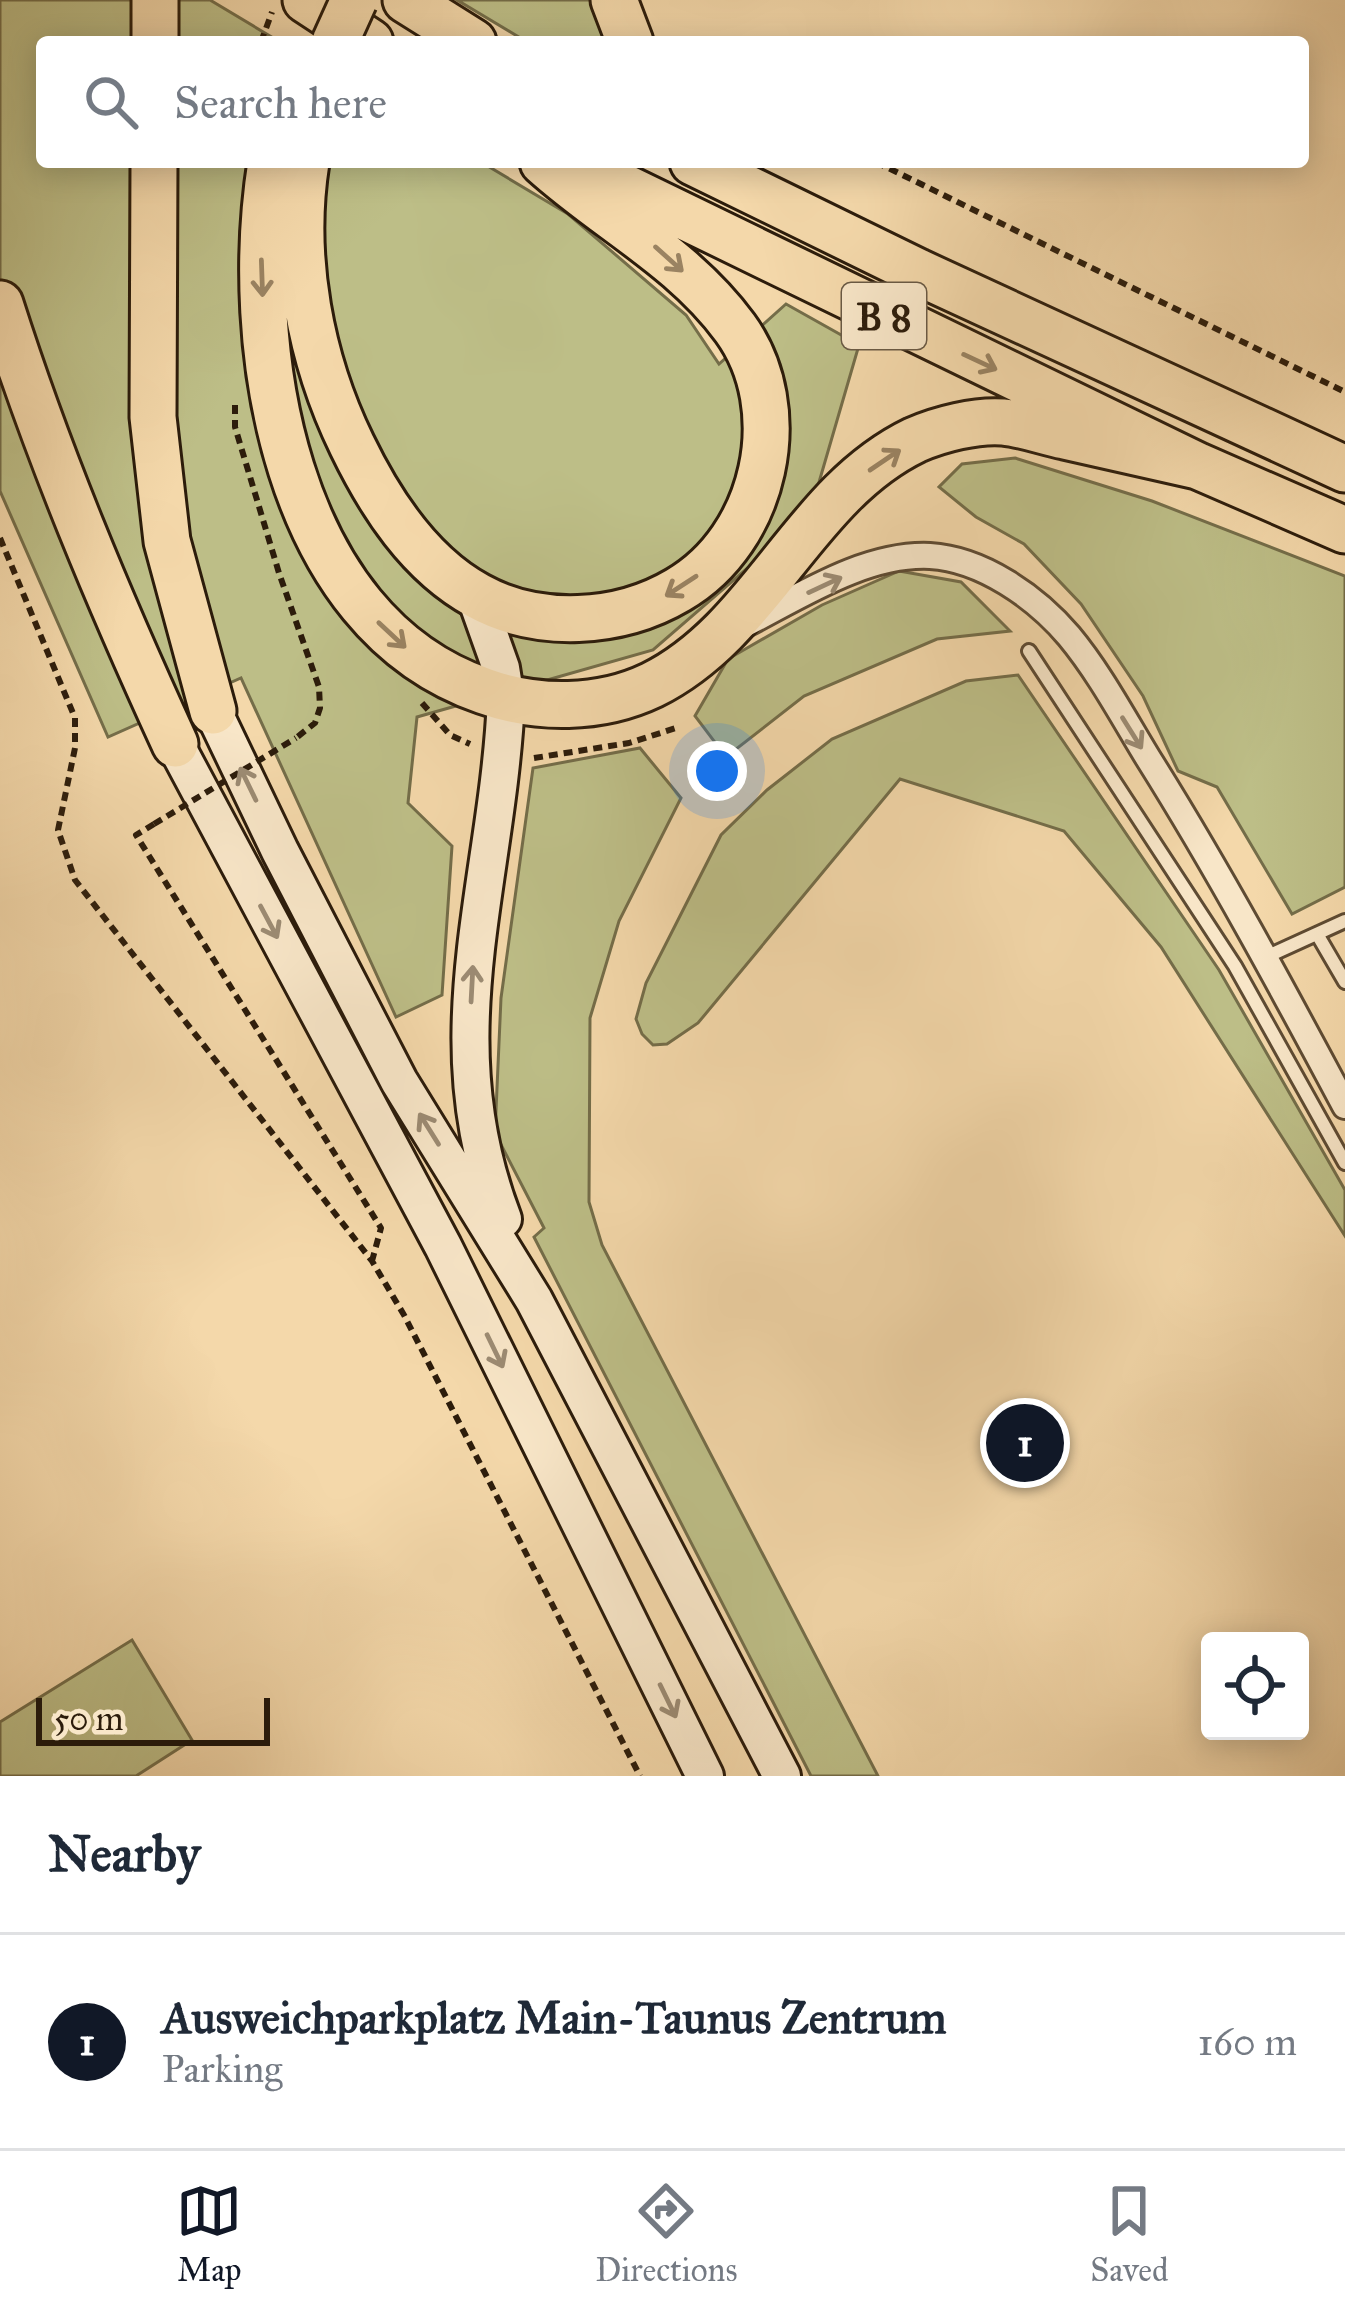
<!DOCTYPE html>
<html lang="en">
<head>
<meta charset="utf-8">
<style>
	body { margin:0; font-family:"IM FELL Great Primer",serif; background:#f2f2f3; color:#1f2937 }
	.controls { position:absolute; right:36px; bottom:36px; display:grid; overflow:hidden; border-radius:12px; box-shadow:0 6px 30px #0003 }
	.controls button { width:108px; height:108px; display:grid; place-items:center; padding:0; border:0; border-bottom:3px solid #e0e1e3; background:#fff; color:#1f2937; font:60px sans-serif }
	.scale { position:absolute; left:36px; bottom:30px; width:234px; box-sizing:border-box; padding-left:12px; border:6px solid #2c1c0b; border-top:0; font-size:33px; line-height:42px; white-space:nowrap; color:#2c1c0b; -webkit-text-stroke:9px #f8e6c8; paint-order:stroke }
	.you { position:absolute; left:717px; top:771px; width:42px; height:42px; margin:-30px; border:9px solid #fff; border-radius:50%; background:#1a73e8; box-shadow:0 0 0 18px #1a73e833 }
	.badge { display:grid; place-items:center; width:78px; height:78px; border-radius:50%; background:#111827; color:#fff; font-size:39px; font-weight:700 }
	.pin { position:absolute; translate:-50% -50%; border:6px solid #fff; box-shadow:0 3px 12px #0006 }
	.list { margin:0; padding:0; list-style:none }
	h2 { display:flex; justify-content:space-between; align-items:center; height:156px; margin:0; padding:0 48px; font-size:51px }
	h2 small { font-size:39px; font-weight:400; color:#747a83 }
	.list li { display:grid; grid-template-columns:78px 1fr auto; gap:36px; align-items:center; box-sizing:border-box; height:216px; padding:0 48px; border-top:3px solid #e0e1e3 }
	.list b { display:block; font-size:45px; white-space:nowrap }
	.list p { margin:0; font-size:39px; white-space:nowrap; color:#747a83 }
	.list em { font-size:39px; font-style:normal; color:#747a83 }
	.icon { flex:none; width:66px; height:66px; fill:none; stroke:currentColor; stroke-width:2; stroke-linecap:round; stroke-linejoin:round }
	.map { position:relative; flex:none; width:1345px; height:1776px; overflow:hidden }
	.search { position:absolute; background:#fff; box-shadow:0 6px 30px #0003; left:36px; right:36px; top:36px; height:132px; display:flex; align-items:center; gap:30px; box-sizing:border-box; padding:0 42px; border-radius:12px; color:#747a83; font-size:45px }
	.sheet { height:372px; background:#fff }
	nav { display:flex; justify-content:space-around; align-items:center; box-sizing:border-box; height:168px; border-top:3px solid #e0e1e3; background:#fff; font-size:33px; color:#747a83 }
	nav a { display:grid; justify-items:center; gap:6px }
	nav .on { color:#111827 }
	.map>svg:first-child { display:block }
	.green { fill:#bdbe87; stroke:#746d49; stroke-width:3 }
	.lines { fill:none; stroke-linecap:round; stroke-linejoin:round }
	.lane-casing { stroke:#5e4b33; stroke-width:18 }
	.street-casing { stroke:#5e4b33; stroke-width:30 }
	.secondary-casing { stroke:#2c1c0b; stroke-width:42 }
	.highway-casing { stroke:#2c1c0b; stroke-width:51 }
	.path { stroke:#2c1c0b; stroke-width:6; stroke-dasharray:9 6; stroke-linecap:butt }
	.lane { stroke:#f8e6c8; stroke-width:12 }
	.street { stroke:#f8e6c8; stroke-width:24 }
	.secondary { stroke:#f8e6c8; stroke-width:36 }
	.highway { stroke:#f4d8aa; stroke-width:45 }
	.highway-bridge-casing { stroke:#2c1c0b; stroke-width:51; stroke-linecap:butt }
	.path-bridge { stroke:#2c1c0b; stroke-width:6; stroke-dasharray:9 6; stroke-linecap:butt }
	.highway-bridge { stroke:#f4d8aa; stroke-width:45 }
	.oneway { stroke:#9a8362 }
	.oneway2 { stroke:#9c8b73 }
	.labels { text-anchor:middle; stroke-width:10; stroke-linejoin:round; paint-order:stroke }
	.shield { fill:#f8e6c8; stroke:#695944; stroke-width:3 }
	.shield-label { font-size:39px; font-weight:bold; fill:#2c1c0b }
</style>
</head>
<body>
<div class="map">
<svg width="1345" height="1776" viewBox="0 0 1345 1776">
	<rect width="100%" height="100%" fill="#f4d8aa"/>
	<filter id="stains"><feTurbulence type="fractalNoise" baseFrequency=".00167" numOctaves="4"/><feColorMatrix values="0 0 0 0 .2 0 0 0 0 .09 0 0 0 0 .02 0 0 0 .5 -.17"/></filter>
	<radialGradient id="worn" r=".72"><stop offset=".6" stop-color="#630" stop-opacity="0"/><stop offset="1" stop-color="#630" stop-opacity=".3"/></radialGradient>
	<path class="green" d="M 0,0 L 210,0 L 280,42 L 42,42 L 42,162 L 481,162 L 568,214 L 686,315 L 719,364 L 786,304 L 859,345 L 815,496 L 788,533 L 653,650 L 417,717 L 408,803 L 452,846 L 442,995 L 396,1017 L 241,678 L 108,737 L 0,491 Z
		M 457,0 L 602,0 L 618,42 L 527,42 Z
		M 1015,458 L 1152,501 L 1345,576 L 1345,887 L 1292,914 L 1217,787 L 1178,771 L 1143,696 L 1081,604 L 1024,544 L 976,517 L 939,487 L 962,464 Z
		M 899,571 L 961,582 L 1010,631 L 937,639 L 804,696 L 726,757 L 695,716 L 728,659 L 822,605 Z
		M 1018,675 L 1219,970 L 1345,1190 L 1345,1236 L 1161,947 L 1064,831 L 900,779 L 698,1023 L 667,1044 L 653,1045 L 642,1034 L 636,1019 L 646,983 L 721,835 L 767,790 L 832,739 L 966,681 Z
		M 640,748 L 681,798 L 619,921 L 590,1018 L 589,1202 L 602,1245 L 878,1776 L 811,1776 L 534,1237 L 544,1228 L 495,1133 L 501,998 L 533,768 Z
		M 132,1640 L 192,1740 L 136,1776 L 0,1776 L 0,1722 Z"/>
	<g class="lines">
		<g class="lane-casing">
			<path id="lane" d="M 1029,651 L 1235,966 L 1345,1163
				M 1317,934 L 1345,982
				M 1266,957 L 1345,921"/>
		</g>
		<g class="street-casing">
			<path id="street" d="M 744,625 C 799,597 865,553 930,556 C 982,559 1036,597 1069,636 C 1099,672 1123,717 1148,758 C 1219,871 1282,988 1345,1106"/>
		</g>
		<g class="secondary-casing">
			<path id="secondary" d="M 475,595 L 501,668 L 506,699 C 498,882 432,1036 503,1219
				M 213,711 L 280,851 L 399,1081 L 534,1300 L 782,1776
				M 175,744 L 443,1246 L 705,1776"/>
		</g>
		<g class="highway-casing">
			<path id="highway" d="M 306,0 L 370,42
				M 406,0 L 473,42
				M 614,0 L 630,42
				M 155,42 L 155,0
				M 154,162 L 153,417 L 167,541 L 213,711
				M 271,162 C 242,344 283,622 484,691 C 537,710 600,710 652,685 C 763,630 803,494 915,440 C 940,429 976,420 1003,422 C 1024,424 1045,432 1065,436 C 1109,446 1154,456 1198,466
				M 306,162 C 291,257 310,359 352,445 C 380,503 419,564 478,596 C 538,629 619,625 678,590 C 766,539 794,409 735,328 C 683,257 606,219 543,162
				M 693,162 L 918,272 L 1345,469
				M 595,173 L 1198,466 L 1345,530
				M 0,304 C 48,455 109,600 175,744"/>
		</g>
		<path class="path" d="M 261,42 L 272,12
			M 876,162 L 1345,392
			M 235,405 L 235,427 L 279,573 L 319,687 L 320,708 L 315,723 L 296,738
			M 0,538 L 75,718 L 75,748 L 58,830 L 75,880 L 372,1261 L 404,1315 L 640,1776
			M 422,703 L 450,735 L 470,744
			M 534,758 L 629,743 L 676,728
			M 154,824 L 136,835 L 381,1228 L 372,1261"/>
		<use href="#lane" class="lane"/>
		<use href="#street" class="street"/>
		<use href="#secondary" class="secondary"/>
		<use href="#highway" class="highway"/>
		<g class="highway-bridge-casing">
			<path id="highway-bridge" d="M 335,42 L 354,0"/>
		</g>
		<path class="path-bridge" d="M 154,824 L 296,738"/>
		<use href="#highway-bridge" class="highway-bridge"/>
	</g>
	<defs><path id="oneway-shaft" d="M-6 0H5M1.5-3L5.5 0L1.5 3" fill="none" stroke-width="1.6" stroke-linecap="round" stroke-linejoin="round" transform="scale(3)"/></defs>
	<g class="oneway">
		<use href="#oneway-shaft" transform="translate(669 259) rotate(42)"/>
		<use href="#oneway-shaft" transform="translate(262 278) rotate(88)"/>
		<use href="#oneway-shaft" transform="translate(980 362) rotate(25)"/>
		<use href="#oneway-shaft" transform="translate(885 460) rotate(-34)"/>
		<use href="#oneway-shaft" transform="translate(681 586) rotate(147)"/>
		<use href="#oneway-shaft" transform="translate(392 635) rotate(43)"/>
	</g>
	<g class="oneway2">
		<use href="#oneway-shaft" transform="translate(825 585) rotate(-25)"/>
		<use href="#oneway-shaft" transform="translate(1132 733) rotate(58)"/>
		<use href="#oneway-shaft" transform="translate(248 784) rotate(-116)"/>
		<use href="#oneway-shaft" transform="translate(269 922) rotate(62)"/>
		<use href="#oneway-shaft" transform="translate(472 984) rotate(-87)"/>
		<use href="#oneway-shaft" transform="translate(429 1129) rotate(-122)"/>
		<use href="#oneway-shaft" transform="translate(495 1351) rotate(64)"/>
		<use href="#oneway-shaft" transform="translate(668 1701) rotate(64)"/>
	</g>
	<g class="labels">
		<rect class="shield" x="842" y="283" width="84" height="66" rx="9"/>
		<g class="shield-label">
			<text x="884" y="330">B 8</text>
		</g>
	</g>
	<rect width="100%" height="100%" filter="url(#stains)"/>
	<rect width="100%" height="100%" fill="url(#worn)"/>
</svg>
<div class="controls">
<button><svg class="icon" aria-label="locate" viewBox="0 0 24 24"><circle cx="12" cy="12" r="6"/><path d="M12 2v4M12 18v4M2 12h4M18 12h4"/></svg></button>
</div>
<div class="scale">50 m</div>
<div class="you"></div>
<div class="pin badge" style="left:1025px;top:1443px">1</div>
<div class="search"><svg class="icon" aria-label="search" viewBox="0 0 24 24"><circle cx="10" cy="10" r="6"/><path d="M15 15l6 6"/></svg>Search here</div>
</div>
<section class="sheet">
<h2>Nearby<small></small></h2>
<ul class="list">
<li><span class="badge">1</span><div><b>Ausweichparkplatz Main-Taunus Zentrum</b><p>Parking</p></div><em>160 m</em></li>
</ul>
</section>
<nav>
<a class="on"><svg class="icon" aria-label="map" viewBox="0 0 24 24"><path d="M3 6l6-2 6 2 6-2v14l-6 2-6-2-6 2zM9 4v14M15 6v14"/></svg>Map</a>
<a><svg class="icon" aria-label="directions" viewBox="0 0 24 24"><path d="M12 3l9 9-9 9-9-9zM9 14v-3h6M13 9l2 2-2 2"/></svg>Directions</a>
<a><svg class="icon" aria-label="saved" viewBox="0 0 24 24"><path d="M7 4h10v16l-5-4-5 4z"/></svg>Saved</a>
</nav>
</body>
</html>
